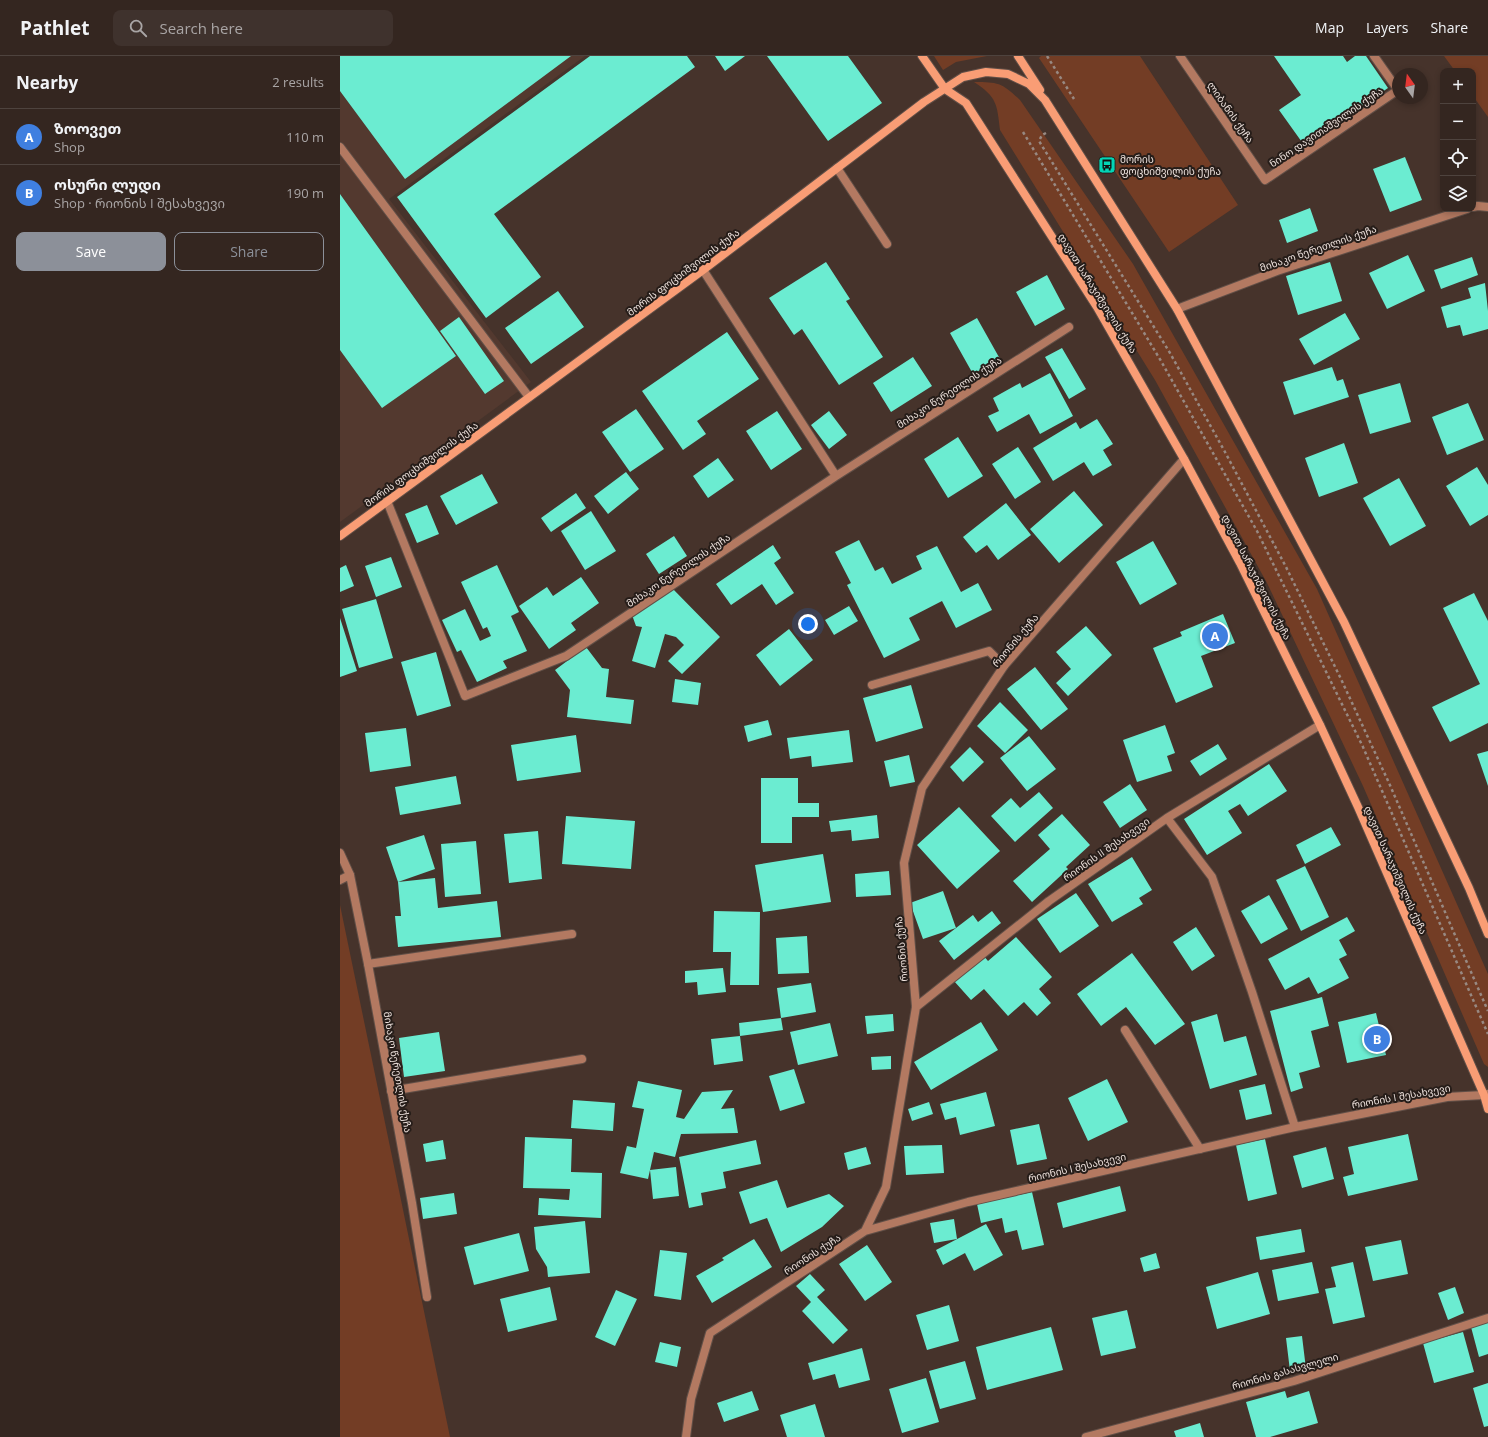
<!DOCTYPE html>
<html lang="en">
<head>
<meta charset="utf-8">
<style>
	body { margin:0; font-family:"Open Sans","Noto Sans Georgian",sans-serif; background:#3f322d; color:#f1f3f6 }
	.controls { position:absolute; right:12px; top:12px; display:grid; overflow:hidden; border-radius:8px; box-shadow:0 2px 6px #0003 }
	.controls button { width:36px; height:36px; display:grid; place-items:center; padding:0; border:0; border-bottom:1px solid #4e433e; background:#342620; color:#f1f3f6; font:20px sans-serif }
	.compass { position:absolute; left:1052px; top:12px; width:36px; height:36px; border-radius:50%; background:#342620; box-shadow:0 2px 6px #0003; rotate:346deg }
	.you { position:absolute; left:468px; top:568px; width:14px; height:14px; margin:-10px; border:3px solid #fff; border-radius:50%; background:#1a73e8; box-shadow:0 0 0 6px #1a73e833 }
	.badge { display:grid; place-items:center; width:26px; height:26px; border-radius:50%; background:#8c9099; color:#fff; font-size:13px; font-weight:700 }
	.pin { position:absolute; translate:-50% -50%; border:2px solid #fff; box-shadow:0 1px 4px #0006 }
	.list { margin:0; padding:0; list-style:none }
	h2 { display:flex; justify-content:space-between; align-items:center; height:52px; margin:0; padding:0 16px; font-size:17px }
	h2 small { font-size:13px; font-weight:400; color:#a9a5a5 }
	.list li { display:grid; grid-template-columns:26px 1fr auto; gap:12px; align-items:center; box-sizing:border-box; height:56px; padding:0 16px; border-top:1px solid #4e433e }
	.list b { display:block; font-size:15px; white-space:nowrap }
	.list p { margin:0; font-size:13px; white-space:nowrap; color:#a9a5a5 }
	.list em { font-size:13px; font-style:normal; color:#a9a5a5 }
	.actions { display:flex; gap:8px; padding:12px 16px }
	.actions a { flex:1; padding:9px 0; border:1px solid #8c9099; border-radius:8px; text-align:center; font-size:14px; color:#8c9099 }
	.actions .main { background:#8c9099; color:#fff }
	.icon { flex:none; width:22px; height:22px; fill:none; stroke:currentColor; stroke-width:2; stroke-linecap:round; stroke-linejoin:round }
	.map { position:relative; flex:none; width:1148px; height:1381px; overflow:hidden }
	header { display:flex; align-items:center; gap:24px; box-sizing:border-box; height:56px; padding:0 20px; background:#342620; border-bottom:1px solid #4e433e }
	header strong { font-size:19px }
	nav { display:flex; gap:22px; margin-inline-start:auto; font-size:14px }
	.search { width:280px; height:36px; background:#3f322d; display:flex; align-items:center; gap:10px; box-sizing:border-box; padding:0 14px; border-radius:8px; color:#a9a5a5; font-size:15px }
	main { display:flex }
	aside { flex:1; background:#342620 }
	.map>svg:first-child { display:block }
	.built { fill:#53392f }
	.green { fill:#733d25 }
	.building { fill:#6becd1 }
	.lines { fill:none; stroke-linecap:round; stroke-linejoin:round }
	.lane-casing { stroke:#614f47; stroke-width:10 }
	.street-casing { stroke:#614f47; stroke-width:10 }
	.secondary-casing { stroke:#614f47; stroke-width:10 }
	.path { stroke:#988982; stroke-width:2.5; stroke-dasharray:3 3; stroke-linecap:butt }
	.lane { stroke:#b37961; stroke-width:8 }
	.street { stroke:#b37961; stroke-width:8 }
	.secondary { stroke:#f99d75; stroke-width:8 }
	.labels { text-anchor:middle; stroke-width:4; stroke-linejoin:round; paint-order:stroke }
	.street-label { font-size:10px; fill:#ede1dc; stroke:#261d19 }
	.poi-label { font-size:10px; fill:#ede1dc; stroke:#261d19; text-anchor:start }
</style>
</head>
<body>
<header>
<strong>Pathlet</strong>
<div class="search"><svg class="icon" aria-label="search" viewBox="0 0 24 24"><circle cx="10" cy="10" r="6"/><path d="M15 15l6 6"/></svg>Search here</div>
<nav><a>Map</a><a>Layers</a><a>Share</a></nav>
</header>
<main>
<aside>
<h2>Nearby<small>2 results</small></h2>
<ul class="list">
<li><span class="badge" style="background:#3f7fe0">A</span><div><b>ზოოვეთ</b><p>Shop</p></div><em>110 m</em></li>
<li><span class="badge" style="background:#3f7fe0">B</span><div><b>ოსური ლუდი</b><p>Shop · რიონის I შესახვევი</p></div><em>190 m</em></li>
</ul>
<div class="actions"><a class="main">Save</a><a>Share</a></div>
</aside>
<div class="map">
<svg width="1148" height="1381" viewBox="0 0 1148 1381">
	<rect width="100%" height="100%" fill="#46332b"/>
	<path class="built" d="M 0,0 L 245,0 L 49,143 L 191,326 L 0,466 Z"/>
	<path class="green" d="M 594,0 L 647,0 L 616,6 L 603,14 Z
		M 701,0 L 800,0 L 898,149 L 829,196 L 699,2 Z
		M 1104,0 L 1148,0 L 1148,61 L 1133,40 L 1133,15 L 1115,15 Z
		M 634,26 C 659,26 662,27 680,44 L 793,208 L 977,533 L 1148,918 L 1148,1011 L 1144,1008 L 1023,730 L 927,527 L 815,324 L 660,74 C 657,48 657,41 634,26 Z
		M 0,849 L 110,1381 L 0,1381 Z"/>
	<path class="building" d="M 0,0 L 231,0 L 65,123 L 0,35 Z
		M 250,0 L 347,0 L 355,11 L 154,158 L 201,221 L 146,262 L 57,141 Z
		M 375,0 L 405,0 L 385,15 Z
		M 427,0 L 508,0 L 542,47 L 488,85 Z
		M 934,0 L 1003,0 L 1007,6 L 1015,0 L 1026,0 L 1048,32 L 964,89 L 939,54 L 961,39 Z
		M 1065,101 L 1082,144 L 1050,156 L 1033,113 Z
		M 0,138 L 116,300 L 42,352 L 0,294 Z
		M 970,152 L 978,175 L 947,187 L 939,164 Z
		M 1068,199 L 1085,235 L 1047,253 L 1029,217 Z
		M 1132,201 L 1138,219 L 1101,233 L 1094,214 Z
		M 486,206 L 510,243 L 506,245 L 543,301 L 499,329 L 462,273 L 454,279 L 429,242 Z
		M 990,206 L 1002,245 L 958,259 L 946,220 Z
		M 707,219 L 725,253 L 695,270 L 676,236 Z
		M 1145,227 L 1148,255 L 1148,273 L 1123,280 L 1120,269 L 1107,272 L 1101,251 L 1131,242 L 1128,232 Z
		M 218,235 L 244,271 L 191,308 L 165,272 Z
		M 1005,257 L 1020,283 L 974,309 L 959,283 Z
		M 119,261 L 164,325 L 145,338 L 100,275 Z
		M 637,262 L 660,303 L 633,318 L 610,277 Z
		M 387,276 L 419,323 L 357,365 L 366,378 L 343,394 L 302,335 Z
		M 722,292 L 746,333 L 729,343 L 705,301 Z
		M 573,301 L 592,330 L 551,356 L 533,327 Z
		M 992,311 L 997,325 L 1003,323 L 1009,341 L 954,359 L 943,326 Z
		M 710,317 L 733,360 L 700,378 L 689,358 L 657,376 L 648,360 L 659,355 L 653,342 L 680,327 L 682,332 Z
		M 1060,327 L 1071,366 L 1030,378 L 1018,339 Z
		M 1128,347 L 1144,384 L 1107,399 L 1092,361 Z
		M 296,353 L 324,393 L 290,416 L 262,376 Z
		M 437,355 L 462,393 L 431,414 L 406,375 Z
		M 489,355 L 507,379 L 489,393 L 471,369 Z
		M 757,363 L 773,388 L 763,394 L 772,409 L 753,420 L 744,406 L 713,425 L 693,392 L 736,366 L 740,373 Z
		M 618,381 L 643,420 L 608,442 L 584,403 Z
		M 1004,387 L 1018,427 L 979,441 L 965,402 Z
		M 678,391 L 701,426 L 675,443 L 652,408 Z
		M 378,402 L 394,424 L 368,442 L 353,420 Z
		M 1137,411 L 1148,429 L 1148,459 L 1130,470 L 1106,430 Z
		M 286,416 L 299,433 L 268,458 L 254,440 Z
		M 142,418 L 158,447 L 116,469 L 100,440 Z
		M 1059,422 L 1086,470 L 1050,490 L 1023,442 Z
		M 734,435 L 763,469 L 719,507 L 690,473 Z
		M 236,437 L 246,452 L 211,476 L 201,462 Z
		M 666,447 L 691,479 L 658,504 L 647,489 L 636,497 L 623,481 Z
		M 87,449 L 99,478 L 77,487 L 65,458 Z
		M 251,455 L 276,495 L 245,514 L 221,475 Z
		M 334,480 L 347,500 L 319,518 L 306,498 Z
		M 519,484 L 535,515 L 543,511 L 552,528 L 582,513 L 576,500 L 597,490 L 621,536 L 638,527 L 652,554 L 616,572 L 602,545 L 569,562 L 580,584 L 544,602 L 507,529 L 511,527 L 495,496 Z
		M 813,485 L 837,528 L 800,549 L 776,506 Z
		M 433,489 L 441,502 L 434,507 L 454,537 L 436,549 L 422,528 L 391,549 L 376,528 Z
		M 51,501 L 62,531 L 36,541 L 25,510 Z
		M 6,509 L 14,530 L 0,536 L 0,512 Z
		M 157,509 L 179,556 L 171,560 L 187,595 L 163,605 L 167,612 L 137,626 L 121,594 L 117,596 L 102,564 L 125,553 L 140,585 L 151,580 L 147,571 L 143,573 L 121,526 Z
		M 241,521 L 259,547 L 231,567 L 236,574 L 209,593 L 179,550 L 207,531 L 213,540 Z
		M 332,532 L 380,581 L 342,618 L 328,605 L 344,589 L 336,581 L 325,578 L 315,612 L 292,605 L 302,571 L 296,570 L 292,559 Z
		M 1134,537 L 1148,565 L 1148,667 L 1110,686 L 1092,651 L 1140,628 L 1103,552 Z
		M 36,543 L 53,602 L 19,612 L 2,553 Z
		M 509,550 L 518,565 L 494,579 L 485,564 Z
		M 883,558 L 895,587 L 861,600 L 873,631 L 836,647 L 813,592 L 842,580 L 840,576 Z
		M 0,562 L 17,615 L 0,621 Z
		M 746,570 L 772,599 L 728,640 L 716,627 L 731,613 L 716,596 Z
		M 449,573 L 473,604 L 440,630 L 416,599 Z
		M 246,591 L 262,612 L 269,613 L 266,641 L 294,644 L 291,668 L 227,661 L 230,634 L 215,614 Z
		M 96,596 L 111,650 L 77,660 L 61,606 Z
		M 695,611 L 728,653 L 701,674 L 667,633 Z
		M 335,623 L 361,627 L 358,649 L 332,646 Z
		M 571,629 L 583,672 L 536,686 L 523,642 Z
		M 660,646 L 688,674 L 665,697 L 637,670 Z
		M 428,664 L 432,679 L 408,686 L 404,670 Z
		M 825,669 L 835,697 L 827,700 L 832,715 L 797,726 L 783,684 Z
		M 66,672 L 71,710 L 30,716 L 25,677 Z
		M 509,674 L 513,706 L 472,711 L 471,700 L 450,703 L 447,682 Z
		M 236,679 L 241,716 L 177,725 L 171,689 Z
		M 689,680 L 716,713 L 687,735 L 660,702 Z
		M 878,688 L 887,703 L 860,720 L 850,705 Z
		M 630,691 L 644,706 L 623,726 L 610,711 Z
		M 1148,695 L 1148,730 L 1137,698 Z
		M 569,699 L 575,726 L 550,731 L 544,705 Z
		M 929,708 L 947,735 L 908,760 L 900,748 L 888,755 L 902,777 L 867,799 L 844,763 Z
		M 116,720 L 121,748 L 60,759 L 55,731 Z
		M 421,722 L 458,722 L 458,747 L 479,747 L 479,761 L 452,761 L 452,787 L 421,787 Z
		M 790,728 L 807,754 L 780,772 L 763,746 Z
		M 699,736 L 713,752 L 675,786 L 651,760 L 671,742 L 680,752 Z
		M 619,751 L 660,795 L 617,833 L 577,789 Z
		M 722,758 L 750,789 L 726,811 L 728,813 L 692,846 L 673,825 L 710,793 L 698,779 Z
		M 537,759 L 539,782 L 512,785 L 511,774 L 491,776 L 489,765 Z
		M 226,760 L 295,765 L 291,813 L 222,808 Z
		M 991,771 L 1001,789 L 965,808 L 956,789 Z
		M 198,775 L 202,823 L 169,827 L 164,778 Z
		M 84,779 L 95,813 L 58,826 L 95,822 L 98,852 L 157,845 L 161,881 L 58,891 L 55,860 L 61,860 L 58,826 L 46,791 Z
		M 136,785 L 141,838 L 105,841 L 101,788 Z
		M 483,798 L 491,846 L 423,856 L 415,809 Z
		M 792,801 L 812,834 L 799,842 L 803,848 L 772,866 L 748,828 Z
		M 965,810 L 989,861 L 961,875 L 936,824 Z
		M 549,815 L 551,839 L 516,841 L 515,818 Z
		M 603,835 L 616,872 L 633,859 L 638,866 L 652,855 L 661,867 L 614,904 L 599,885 L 616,872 L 583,883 L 570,847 Z
		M 736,837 L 759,870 L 720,897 L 697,863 Z
		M 929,839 L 948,873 L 921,888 L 901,855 Z
		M 374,855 L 420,856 L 419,929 L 390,929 L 391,896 L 373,896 Z
		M 1007,861 L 1015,875 L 999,884 L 1007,899 L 999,903 L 1009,922 L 978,938 L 969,921 L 945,934 L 928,903 Z
		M 856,871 L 875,900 L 852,915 L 833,886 Z
		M 467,880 L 469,917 L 438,918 L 436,882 Z
		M 676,881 L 712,921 L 699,933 L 711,947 L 697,960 L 684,946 L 668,960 L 644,933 L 631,944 L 614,925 L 643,899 L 648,905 Z
		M 792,897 L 845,968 L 815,989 L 786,951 L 761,970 L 737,938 Z
		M 383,912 L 386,936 L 358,939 L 357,926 L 345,927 L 345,915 Z
		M 471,927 L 476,956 L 441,962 L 437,932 Z
		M 982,941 L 989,970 L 971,975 L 980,1011 L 959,1017 L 963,1032 L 951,1036 L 930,955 Z
		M 1036,957 L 1046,999 L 1007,1007 L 998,966 Z
		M 553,958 L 554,975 L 527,978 L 525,960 Z
		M 877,958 L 884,986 L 906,980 L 917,1019 L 870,1033 L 851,966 Z
		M 441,962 L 443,974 L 400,980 L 399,967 Z
		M 641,966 L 658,994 L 591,1034 L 574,1006 Z
		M 490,967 L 498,1000 L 458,1009 L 450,976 Z
		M 99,976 L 105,1015 L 64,1021 L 59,982 Z
		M 400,980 L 403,1005 L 374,1009 L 371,983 Z
		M 551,1000 L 551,1013 L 532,1014 L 531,1001 Z
		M 454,1013 L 465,1047 L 440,1055 L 429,1020 Z
		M 767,1023 L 788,1066 L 748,1085 L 728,1042 Z
		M 298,1025 L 342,1034 L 336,1061 L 344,1063 L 362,1036 L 393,1034 L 381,1053 L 394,1052 L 398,1077 L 341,1078 L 335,1101 L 314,1096 L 308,1123 L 280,1117 L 287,1090 L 296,1092 L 304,1053 L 292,1051 Z
		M 925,1028 L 932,1058 L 906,1064 L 899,1034 Z
		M 646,1036 L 655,1070 L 620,1079 L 616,1061 L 605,1064 L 600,1048 Z
		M 233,1044 L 275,1047 L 273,1075 L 231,1072 Z
		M 589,1046 L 593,1058 L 572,1065 L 568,1053 Z
		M 699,1068 L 707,1103 L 677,1109 L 670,1074 Z
		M 1068,1078 L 1078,1124 L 1008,1140 L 1003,1121 L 1014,1118 L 1008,1091 Z
		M 185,1081 L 232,1083 L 231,1116 L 262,1117 L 261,1162 L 198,1159 L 199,1142 L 229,1144 L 230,1133 L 183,1132 Z
		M 925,1083 L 937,1138 L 908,1145 L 896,1089 Z
		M 103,1084 L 106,1103 L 86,1106 L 83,1088 Z
		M 416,1084 L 421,1108 L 383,1116 L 386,1132 L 361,1137 L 363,1149 L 349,1152 L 339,1101 Z
		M 602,1089 L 604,1117 L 566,1119 L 564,1090 Z
		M 526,1091 L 531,1108 L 508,1114 L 504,1097 Z
		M 986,1091 L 994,1123 L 962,1132 L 953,1100 Z
		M 336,1111 L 339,1140 L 313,1143 L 310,1114 Z
		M 437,1124 L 447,1152 L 489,1138 L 504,1150 L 482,1171 L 441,1196 L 427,1162 L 410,1168 L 399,1136 Z
		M 780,1130 L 786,1155 L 723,1172 L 717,1147 Z
		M 692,1136 L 704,1189 L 682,1194 L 677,1174 L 665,1177 L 662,1162 L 641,1167 L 637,1148 Z
		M 114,1137 L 117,1158 L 83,1163 L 80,1142 Z
		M 614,1163 L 617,1183 L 594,1187 L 590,1167 Z
		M 245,1165 L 250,1217 L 208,1221 L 207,1211 L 196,1193 L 194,1171 Z
		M 646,1168 L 663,1199 L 634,1215 L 625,1197 L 603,1209 L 596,1194 Z
		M 961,1173 L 965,1196 L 920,1204 L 916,1181 Z
		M 179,1177 L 189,1215 L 134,1229 L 124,1191 Z
		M 414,1183 L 432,1211 L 372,1247 L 356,1220 L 384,1204 L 382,1202 Z
		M 1061,1184 L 1068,1218 L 1033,1225 L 1025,1191 Z
		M 527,1189 L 552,1226 L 525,1245 L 499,1208 Z
		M 320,1194 L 347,1197 L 341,1244 L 314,1240 Z
		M 816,1197 L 820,1212 L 804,1216 L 800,1202 Z
		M 972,1206 L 979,1237 L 938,1245 L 932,1214 Z
		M 1013,1206 L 1025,1261 L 993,1268 L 985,1233 L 996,1231 L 991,1211 Z
		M 918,1216 L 930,1258 L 877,1273 L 866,1231 Z
		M 470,1218 L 485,1234 L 477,1241 L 508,1274 L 493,1288 L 462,1255 L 471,1246 L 456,1230 Z
		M 210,1231 L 217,1264 L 168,1276 L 160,1243 Z
		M 1115,1231 L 1124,1257 L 1108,1264 L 1098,1237 Z
		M 276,1234 L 297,1243 L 275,1290 L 255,1281 Z
		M 609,1249 L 619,1285 L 587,1294 L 576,1259 Z
		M 787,1254 L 796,1292 L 761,1300 L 752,1262 Z
		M 1148,1266 L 1148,1298 L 1139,1301 L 1131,1271 Z
		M 711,1271 L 723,1314 L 647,1334 L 636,1291 Z
		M 1123,1276 L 1134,1316 L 1094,1327 L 1083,1287 Z
		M 962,1280 L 966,1313 L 950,1315 L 946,1282 Z
		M 320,1286 L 341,1291 L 337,1311 L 315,1306 Z
		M 522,1292 L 530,1324 L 499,1332 L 495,1318 L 473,1324 L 468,1307 Z
		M 625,1305 L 636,1343 L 600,1353 L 589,1315 Z
		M 586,1322 L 599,1366 L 562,1377 L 549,1333 Z
		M 1148,1327 L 1148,1370 L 1144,1371 L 1133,1332 Z
		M 412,1335 L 419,1354 L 384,1366 L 377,1347 Z
		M 945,1335 L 947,1342 L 969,1335 L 978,1367 L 930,1381 L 916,1381 L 906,1346 Z
		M 475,1348 L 485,1381 L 447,1381 L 440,1359 Z
		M 860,1367 L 864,1381 L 836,1381 L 834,1375 Z"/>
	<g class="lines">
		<g class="lane-casing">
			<path id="lane" d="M 0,91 L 189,341
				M 497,112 L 547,188
				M 532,629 L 649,595 L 664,610
				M 0,824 L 10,819
				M 28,908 L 232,878
				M 785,974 L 860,1093
				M 51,1035 L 242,1003"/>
		</g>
		<g class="street-casing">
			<path id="street" d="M 840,0 L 925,124 L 1058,34
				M 1034,0 L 1058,34
				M 1133,151 L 1138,150 L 1148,151
				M 363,214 L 496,420
				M 837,253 L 937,215 L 1127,153
				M 47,445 L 125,640 L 226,600 L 496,420 L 729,271
				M 827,762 L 872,821 L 912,936 L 955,1071
				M 0,797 L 10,819 L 28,908 L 72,1147 L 87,1241
				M 576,951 L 709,845 L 827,762 L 980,669
				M 525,1175 L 628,1146 L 955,1071 L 1107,1041 L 1144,1039 L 1148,1038
				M 346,1381 L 351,1343 L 370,1277 L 525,1175 L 546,1131 L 576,951 L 564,807 L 582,732 L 664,610 L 844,403
				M 746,1381 L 954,1325 L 1148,1262"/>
		</g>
		<g class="secondary-casing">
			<path id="secondary" d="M 582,0 L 605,33 L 626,47 L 757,251 L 844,403 L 900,507 L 980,669 L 1018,751 L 1144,1039 L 1148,1053
				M 678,0 L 700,34
				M 0,480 L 363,214 L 584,46 L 623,21 L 646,16 L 668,18 L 689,28 L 705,44 L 837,253 L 1004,566 L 1129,832 L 1148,878"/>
		</g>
		<path class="path" d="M 707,0 L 734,43
			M 683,76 L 821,305 L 917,475 L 1023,691 L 1148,978
			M 706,77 L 702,79 L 699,85 L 830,297 L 885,396 L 946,511 L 1001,623 L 1049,727 L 1148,955"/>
		<use href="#lane" class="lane"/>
		<use href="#street" class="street"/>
		<use href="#secondary" class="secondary"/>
	</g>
	<defs>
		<g id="bus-square" transform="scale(0.9)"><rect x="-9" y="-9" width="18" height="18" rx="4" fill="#03d5b6" stroke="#261d19"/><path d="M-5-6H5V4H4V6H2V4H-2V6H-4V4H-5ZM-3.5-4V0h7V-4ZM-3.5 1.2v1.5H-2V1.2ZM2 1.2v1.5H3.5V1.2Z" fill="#111"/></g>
	</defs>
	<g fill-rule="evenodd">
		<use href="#bus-square" x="767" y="109"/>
	</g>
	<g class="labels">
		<g class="street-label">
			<text transform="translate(891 56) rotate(55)" y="4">ლიბანის ქუჩა</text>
			<text transform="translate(986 71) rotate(-34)" y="4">ნინო დავითაშვილის ქუჩა</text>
			<text transform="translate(978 192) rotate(-19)" y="4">მიხაკო წერეთლის ქუჩა</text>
			<text transform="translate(343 216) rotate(-37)" y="4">მორის ფოცხიშვილის ქუჩა</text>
			<text transform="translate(758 237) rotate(58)" y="4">დავით სარაჯიშვილის ქუჩა</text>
			<text transform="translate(609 336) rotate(-33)" y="4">მიხაკო წერეთლის ქუჩა</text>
			<text transform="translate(81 408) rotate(-36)" y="4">მორის ფოცხიშვილის ქუჩა</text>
			<text transform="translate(338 514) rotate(-34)" y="4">მიხაკო წერეთლის ქუჩა</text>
			<text transform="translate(917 521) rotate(63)" y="4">დავით სარაჯიშვილის ქუჩა</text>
			<text transform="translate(675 584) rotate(-50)" y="4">რიონის ქუჩა</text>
			<text transform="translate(766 793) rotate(-35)" y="4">რიონის II შესახვევი</text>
			<text transform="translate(1056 814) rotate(66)" y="4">დავით სარაჯიშვილის ქუჩა</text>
			<text transform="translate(561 893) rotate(-95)" y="4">რიონის ქუჩა</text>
			<text transform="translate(58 1016) rotate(80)" y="4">მიხაკო წერეთლის ქუჩა</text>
			<text transform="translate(1061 1040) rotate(-10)" y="4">რიონის I შესახვევი</text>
			<text transform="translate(737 1111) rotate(-13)" y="4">რიონის I შესახვევი</text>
			<text transform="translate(472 1198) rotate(-33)" y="4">რიონის ქუჩა</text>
			<text transform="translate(945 1315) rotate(-16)" y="4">რიონის გასასვლელი</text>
		</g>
		<g class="poi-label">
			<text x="780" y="107">მორის<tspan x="780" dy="12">ფოცხიშვილის ქუჩა</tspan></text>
		</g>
	</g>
</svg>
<div class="controls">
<button>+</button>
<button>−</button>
<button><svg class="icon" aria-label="locate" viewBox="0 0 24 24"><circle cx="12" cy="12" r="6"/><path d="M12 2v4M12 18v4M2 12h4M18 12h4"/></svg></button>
<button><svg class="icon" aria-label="layers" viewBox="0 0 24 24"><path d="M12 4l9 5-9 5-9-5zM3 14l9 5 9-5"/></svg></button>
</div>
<svg class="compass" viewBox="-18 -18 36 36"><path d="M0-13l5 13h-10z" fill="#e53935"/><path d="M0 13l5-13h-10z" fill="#a9a5a5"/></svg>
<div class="you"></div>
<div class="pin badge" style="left:875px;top:580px;background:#3f7fe0">A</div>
<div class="pin badge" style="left:1037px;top:983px;background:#3f7fe0">B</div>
</div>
</main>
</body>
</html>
